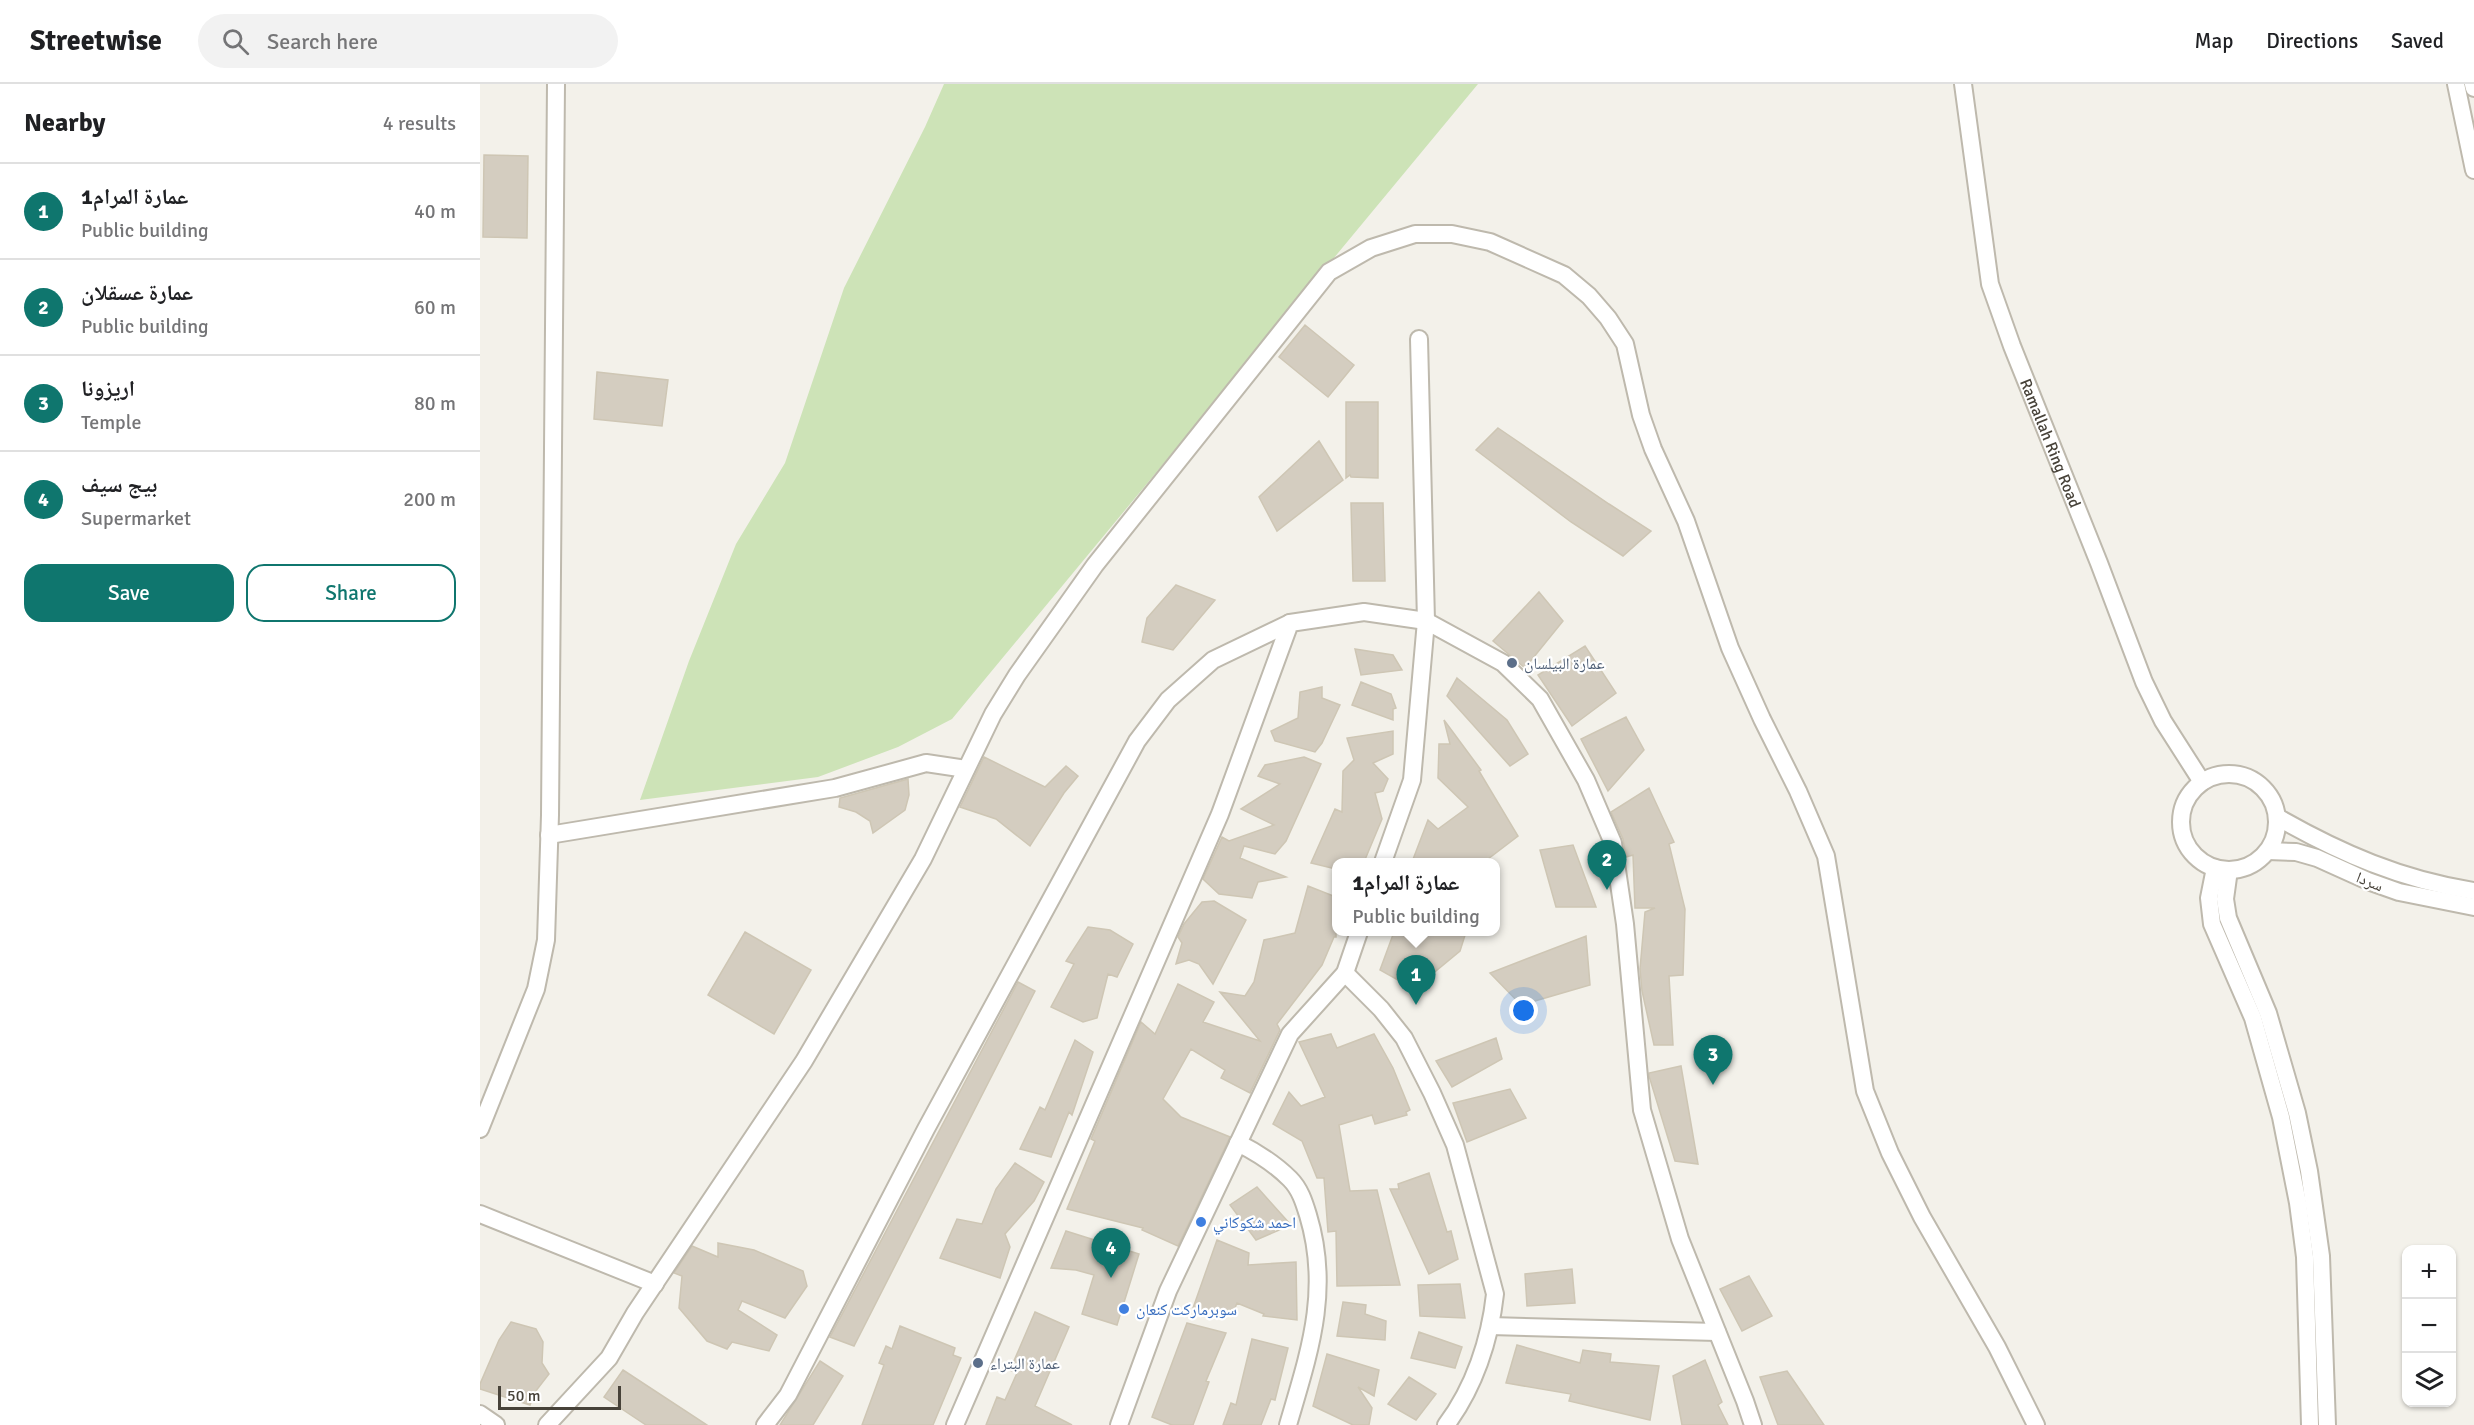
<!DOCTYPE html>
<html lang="en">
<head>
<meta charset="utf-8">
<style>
	body { margin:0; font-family:Signika,"Noto Naskh Arabic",sans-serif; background:#f2f2f2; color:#202124 }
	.controls { position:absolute; right:18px; bottom:18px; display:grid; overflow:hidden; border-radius:12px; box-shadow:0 2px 4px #0004 }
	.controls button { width:54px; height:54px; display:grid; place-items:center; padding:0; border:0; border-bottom:2px solid #e0e0e0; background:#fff; color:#202124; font:30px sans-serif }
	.scale { position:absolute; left:18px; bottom:15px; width:123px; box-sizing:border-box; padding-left:6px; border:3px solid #474239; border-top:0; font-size:16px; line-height:21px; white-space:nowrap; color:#474239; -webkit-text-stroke:4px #fff; paint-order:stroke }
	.you { position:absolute; left:1044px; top:927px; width:21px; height:21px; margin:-15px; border:4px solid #fff; border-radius:50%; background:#1a73e8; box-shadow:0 0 0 9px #1a73e833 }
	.badge { display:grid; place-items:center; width:39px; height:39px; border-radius:50%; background:#0f766e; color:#fff; font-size:20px; font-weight:700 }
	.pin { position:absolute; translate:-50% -50px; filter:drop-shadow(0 2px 3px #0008) }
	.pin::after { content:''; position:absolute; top:32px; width:21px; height:18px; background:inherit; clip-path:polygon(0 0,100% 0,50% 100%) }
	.popup { position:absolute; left:852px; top:774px; width:168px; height:78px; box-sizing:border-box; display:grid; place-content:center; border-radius:12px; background:#fff; filter:drop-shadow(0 2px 4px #0005); font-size:20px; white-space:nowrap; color:#757577 }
	.popup b { font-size:22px; color:#202124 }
	.popup::after { content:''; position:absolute; left:50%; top:100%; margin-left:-12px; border:12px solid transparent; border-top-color:#fff }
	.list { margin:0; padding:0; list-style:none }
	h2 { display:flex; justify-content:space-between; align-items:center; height:78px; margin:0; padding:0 24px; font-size:26px }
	h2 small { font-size:20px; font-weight:400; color:#757577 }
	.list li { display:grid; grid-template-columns:39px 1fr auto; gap:18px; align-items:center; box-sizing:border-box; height:96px; padding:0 24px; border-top:2px solid #e0e0e0 }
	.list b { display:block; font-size:22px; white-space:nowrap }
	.list p { margin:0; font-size:20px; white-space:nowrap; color:#757577 }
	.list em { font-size:20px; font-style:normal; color:#757577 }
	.actions { display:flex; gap:12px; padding:18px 24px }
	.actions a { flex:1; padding:14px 0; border:2px solid #0f766e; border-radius:18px; text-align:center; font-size:21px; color:#0f766e }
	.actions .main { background:#0f766e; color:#fff }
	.icon { flex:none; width:33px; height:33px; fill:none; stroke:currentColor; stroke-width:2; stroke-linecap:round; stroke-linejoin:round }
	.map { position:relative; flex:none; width:1994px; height:1341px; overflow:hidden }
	header { display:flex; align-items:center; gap:36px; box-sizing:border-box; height:84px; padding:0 30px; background:#fff; border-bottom:2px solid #e0e0e0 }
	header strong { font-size:28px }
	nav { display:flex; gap:33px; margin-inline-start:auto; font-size:21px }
	.search { width:420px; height:54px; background:#f2f2f2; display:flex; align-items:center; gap:15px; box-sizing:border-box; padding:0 21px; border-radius:33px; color:#757577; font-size:22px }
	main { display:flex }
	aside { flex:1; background:#fff }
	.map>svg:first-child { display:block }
	.green { fill:#cde3b7 }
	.building { fill:#d4cdc0; stroke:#cec6b4; stroke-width:1.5 }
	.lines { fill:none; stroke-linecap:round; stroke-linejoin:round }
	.minor-casing { stroke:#beb9ad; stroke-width:20 }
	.minor { stroke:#fff; stroke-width:16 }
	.service-dot { fill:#5c6f8a; stroke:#fff; stroke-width:2 }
	.shop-dot { fill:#3f7fe0; stroke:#fff; stroke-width:2 }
	.labels { text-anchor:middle; stroke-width:4.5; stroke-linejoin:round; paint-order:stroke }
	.street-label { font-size:16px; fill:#474239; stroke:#fff }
	.service-label { font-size:16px; fill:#4e5e75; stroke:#fff; text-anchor:start }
	.shop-label { font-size:16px; fill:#366cbe; stroke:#fff; text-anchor:start }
</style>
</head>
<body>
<header>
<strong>Streetwise</strong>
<div class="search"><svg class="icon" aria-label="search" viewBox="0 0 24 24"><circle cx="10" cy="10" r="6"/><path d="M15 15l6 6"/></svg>Search here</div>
<nav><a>Map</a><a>Directions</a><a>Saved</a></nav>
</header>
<main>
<aside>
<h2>Nearby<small>4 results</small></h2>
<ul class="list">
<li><span class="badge">1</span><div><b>عمارة المرام1</b><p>Public building</p></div><em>40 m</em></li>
<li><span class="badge">2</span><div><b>عمارة عسقلان</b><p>Public building</p></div><em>60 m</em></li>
<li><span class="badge">3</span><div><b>اريزونا</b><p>Temple</p></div><em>80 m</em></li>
<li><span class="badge">4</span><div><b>بيج سيف</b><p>Supermarket</p></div><em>200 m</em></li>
</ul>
<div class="actions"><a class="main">Save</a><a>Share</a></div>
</aside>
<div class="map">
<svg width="1994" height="1341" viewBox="0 0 1994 1341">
	<rect width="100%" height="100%" fill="#f3f1ea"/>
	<path class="green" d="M 464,0 L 998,0 L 472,635 L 418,663 L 338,693 L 160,716 L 209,577 L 256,460 L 305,379 L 364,204 L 445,43 Z"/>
	<path class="building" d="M 4,71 L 48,72 L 47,154 L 3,153 Z
		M 825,241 L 874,281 L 848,313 L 799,273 Z
		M 117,288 L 188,296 L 182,342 L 114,335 Z
		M 866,318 L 898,318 L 898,394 L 871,393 L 870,391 L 866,394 Z
		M 1018,344 L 1129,420 L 1171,447 L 1143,472 L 1091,438 L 996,366 Z
		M 839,357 L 863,396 L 797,447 L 779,413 Z
		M 871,419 L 903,419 L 905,497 L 873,497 Z
		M 696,501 L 735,516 L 693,566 L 662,558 L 667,534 Z
		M 1059,508 L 1083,537 L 1045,584 L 1013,557 Z
		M 1105,562 L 1136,609 L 1092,642 L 1058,591 Z
		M 875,565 L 913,571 L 922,586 L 881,591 Z
		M 977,594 L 1027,636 L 1048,670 L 1030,682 L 967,612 Z
		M 881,598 L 911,610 L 916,624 L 913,625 L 913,636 L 872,621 Z
		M 842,603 L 842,614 L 860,621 L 842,659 L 835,668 L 795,657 L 791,647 L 818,634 L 820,608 Z
		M 1146,633 L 1164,666 L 1128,707 L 1101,655 Z
		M 964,636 L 1001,686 L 999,687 L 1038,752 L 1004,778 L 932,778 L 948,736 L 958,745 L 988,723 L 958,694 L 959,660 L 970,660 Z
		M 913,647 L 913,670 L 893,679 L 908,695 L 903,707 L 895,709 L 902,735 L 884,778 L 856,778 L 856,785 L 831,779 L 855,725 L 862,728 L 863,687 L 874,676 L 867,654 Z
		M 504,673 L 565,703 L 586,682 L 598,692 L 584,709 L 550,762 L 516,735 L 480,723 Z
		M 824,673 L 841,680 L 806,757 L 795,770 L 764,762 L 760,774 L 806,793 L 778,798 L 772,814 L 739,810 L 723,795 L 742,753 L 749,757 L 794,741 L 761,725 L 800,700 L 778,692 L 785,681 Z
		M 428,695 L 429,711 L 425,726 L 393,749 L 390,737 L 376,728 L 359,723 L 360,714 Z
		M 1169,704 L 1194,758 L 1189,760 L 1205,825 L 1203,891 L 1189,892 L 1193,961 L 1174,961 L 1162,907 L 1160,885 L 1165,828 L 1175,824 L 1155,824 L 1153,771 L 1146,773 L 1143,755 L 1131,728 Z
		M 1093,761 L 1116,823 L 1076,823 L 1060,766 Z
		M 828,802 L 856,813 L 856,853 L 854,853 L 842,881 L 797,940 L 800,946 L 770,1009 L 741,994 L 745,986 L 711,965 L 683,1015 L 701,1033 L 750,1053 L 698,1162 L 662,1146 L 663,1144 L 587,1125 L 615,1057 L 611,1055 L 661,938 L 675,950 L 698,900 L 734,918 L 723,938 L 780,957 L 740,908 L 765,912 L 774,898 L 784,856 L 815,849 Z
		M 734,817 L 766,836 L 733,900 L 719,880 L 709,876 L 696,880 L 702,859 L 698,853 L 704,840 L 722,818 Z
		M 608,843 L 630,846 L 653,860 L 637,893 L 628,890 L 617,934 L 603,938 L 571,923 L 594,880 L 586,877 Z
		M 265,848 L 331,886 L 294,950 L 228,911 Z
		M 914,848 L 986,848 L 980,867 L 934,905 L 900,886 Z
		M 1106,852 L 1110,901 L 1041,921 L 1010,889 Z
		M 538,898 L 555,907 L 374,1262 L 350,1253 Z
		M 851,950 L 857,964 L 894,950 L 913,984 L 930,1026 L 926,1028 L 927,1031 L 895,1040 L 892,1031 L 859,1041 L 870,1107 L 897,1106 L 920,1201 L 857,1202 L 856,1147 L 848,1148 L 844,1094 L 837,1094 L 822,1057 L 793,1040 L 809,1008 L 821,1022 L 845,1013 L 819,958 Z
		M 1016,954 L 1022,975 L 972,1003 L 956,977 Z
		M 595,956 L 613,968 L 592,1031 L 589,1028 L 571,1073 L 540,1065 L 560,1023 L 565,1026 Z
		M 1201,982 L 1218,1080 L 1195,1077 L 1169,992 L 1169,989 Z
		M 1030,1005 L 1046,1034 L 987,1058 L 973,1019 Z
		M 535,1079 L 564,1098 L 554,1117 L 525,1150 L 530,1163 L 520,1194 L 460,1174 L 477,1135 L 502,1140 L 516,1105 Z
		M 949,1089 L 967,1148 L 971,1147 L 978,1175 L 949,1190 L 910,1105 L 919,1105 L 918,1100 Z
		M 777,1103 L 811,1141 L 776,1156 L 750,1121 Z
		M 586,1147 L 659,1170 L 637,1241 L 602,1230 L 614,1191 L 596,1186 L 571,1184 Z
		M 737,1156 L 769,1169 L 768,1181 L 816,1178 L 817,1236 L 783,1232 L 784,1230 L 757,1219 L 753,1229 L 713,1224 Z
		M 238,1159 L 274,1166 L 323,1187 L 327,1202 L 305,1234 L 262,1217 L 258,1226 L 297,1251 L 289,1267 L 252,1258 L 247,1265 L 227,1257 L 199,1224 L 202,1192 L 194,1189 L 212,1162 L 238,1173 Z
		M 1092,1185 L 1095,1219 L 1047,1222 L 1045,1190 Z
		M 1269,1192 L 1292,1232 L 1262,1247 L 1240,1205 Z
		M 980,1200 L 985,1234 L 940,1232 L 938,1201 Z
		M 863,1218 L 886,1221 L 885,1230 L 906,1237 L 905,1256 L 857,1252 Z
		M 555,1228 L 589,1243 L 555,1322 L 592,1341 L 506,1341 L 517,1313 L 525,1316 L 537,1289 L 530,1286 Z
		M 31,1238 L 56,1245 L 63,1258 L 62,1279 L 69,1290 L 55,1308 L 50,1321 L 0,1305 L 0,1300 L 19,1256 Z
		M 707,1239 L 746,1249 L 726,1297 L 729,1298 L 713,1341 L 692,1341 L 672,1333 Z
		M 420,1242 L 475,1264 L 473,1271 L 481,1274 L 453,1341 L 382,1341 L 404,1281 L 399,1279 L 406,1262 L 412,1265 Z
		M 939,1248 L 982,1263 L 975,1284 L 931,1274 Z
		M 772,1255 L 808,1264 L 795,1316 L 791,1315 L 781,1341 L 743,1341 L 751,1319 L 756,1321 Z
		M 1037,1261 L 1100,1279 L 1103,1266 L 1131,1270 L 1130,1278 L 1179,1282 L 1170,1336 L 1089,1317 L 1091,1310 L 1026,1299 Z
		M 847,1270 L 899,1286 L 894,1312 L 878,1303 L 892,1324 L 889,1341 L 873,1341 L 833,1322 Z
		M 1225,1276 L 1242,1318 L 1238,1321 L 1248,1341 L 1202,1341 L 1193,1292 Z
		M 340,1277 L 363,1292 L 333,1341 L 300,1341 Z
		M 143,1286 L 227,1341 L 166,1341 L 124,1313 Z
		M 1307,1287 L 1344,1341 L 1298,1341 L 1280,1293 Z
		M 929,1293 L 956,1310 L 936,1336 L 908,1320 Z"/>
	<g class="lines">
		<g class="minor-casing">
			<g id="minor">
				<path id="s1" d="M 1483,0 L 1510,200 L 1532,262 L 1619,479 L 1664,598 L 1683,637 L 1722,698"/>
				<path d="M 1976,0 L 1994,86"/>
				<path d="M 1993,0 L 1994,4"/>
				<circle cx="1749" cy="738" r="48"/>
				<path d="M 1797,733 C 1860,769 1922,796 1994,807"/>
				<path d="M 69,751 L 355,704 L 446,679 L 486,685"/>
				<path d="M 1788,767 L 1816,768 L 1837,774 L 1888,797 L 1919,808 L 1994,823"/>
				<path d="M 903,778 L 932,696 L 946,537 L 939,255"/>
				<path d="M 1735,784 L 1729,814 L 1732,840 L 1773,934 L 1801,1033 L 1818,1119 L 1825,1173 L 1830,1341"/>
				<path d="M 1749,786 L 1745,815 L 1748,834 L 1788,929 L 1817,1029 L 1829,1087 L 1841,1172 L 1847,1341"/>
				<path d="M 865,889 L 901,925 L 924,954 L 952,1009 L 975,1061 L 1015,1210 C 1010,1256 994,1304 966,1341"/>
				<path d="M 0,1045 L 56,905 L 66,856 L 70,731 L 76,0"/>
				<path d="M 758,1059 C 776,1068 795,1080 810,1095 C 820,1105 824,1118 828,1131 C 851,1207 829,1269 808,1341"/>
				<path d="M 0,1130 L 175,1200"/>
				<path d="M 1010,1242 L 1237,1248"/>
				<path d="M 0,1330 L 16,1341"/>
				<path d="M 67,1341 L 129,1274 L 155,1229 L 324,977 L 443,775 L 513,630 L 537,591 L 615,481 L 849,188 L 891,164 L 935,150 L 972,150 L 1010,158 L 1084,191 L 1109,212 L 1128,234 L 1145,260 L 1161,331 L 1173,365 L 1206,437 L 1250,564 L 1282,635 L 1318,707 L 1346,772 L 1385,1007 L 1410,1069 L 1442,1133 L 1517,1263 L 1556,1341"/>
				<path d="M 285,1341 L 308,1311 L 446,1045 L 657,657 L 688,616 L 733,576 L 810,539"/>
				<path d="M 475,1341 L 740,730 L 810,539 L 884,528 L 946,537 L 1023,579 L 1060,615 L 1106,696 L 1133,759 L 1145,840 L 1162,1026 L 1200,1155 L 1265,1317 L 1273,1341"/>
				<path d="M 639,1341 L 688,1207 L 810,950 L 865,889 L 879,848"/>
			</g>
		</g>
		<use href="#minor" class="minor"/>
	</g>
	<g class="service-dot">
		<circle cx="1032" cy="579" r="6"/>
		<circle cx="498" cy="1279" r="6"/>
	</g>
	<g class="shop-dot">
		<circle cx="721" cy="1138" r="6"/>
		<circle cx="644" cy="1225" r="6"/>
	</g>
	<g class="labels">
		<g class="street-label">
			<text dy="6" stroke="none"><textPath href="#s1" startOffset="372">Ramallah Ring Road</textPath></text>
			<text transform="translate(1890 797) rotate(22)" y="6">سردا</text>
		</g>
		<g class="service-label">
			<text x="1044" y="585">عمارة البيلسان</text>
			<text x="510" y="1285">عمارة البتراء</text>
		</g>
		<g class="shop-label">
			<text x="733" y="1144">احمد شكوكاني</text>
			<text x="656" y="1231">سوبرماركت كنعان</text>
		</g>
	</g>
</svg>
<div class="controls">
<button>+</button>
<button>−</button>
<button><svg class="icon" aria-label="layers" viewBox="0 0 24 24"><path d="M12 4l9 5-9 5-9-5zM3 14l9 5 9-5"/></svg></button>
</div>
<div class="scale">50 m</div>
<div class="you"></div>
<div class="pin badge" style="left:936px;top:921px">1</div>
<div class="popup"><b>عمارة المرام1</b>Public building</div>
<div class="pin badge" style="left:1127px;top:806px">2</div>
<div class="pin badge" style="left:1233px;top:1001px">3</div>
<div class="pin badge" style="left:631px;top:1194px">4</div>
</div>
</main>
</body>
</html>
